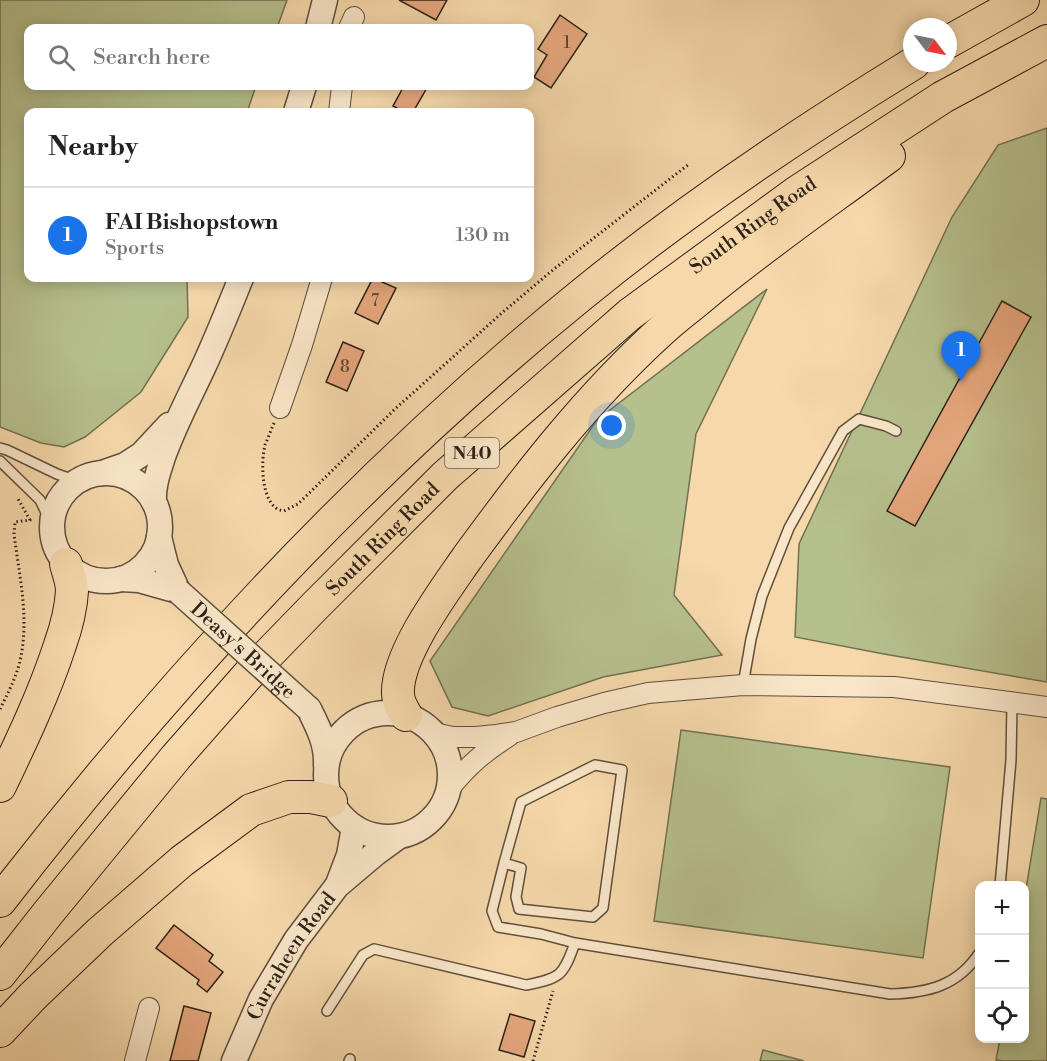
<!DOCTYPE html>
<html lang="en">
<head>
<meta charset="utf-8">
<style>
	body { margin:0; font-family:"Libre Bodoni",serif; background:#f2f2f2; color:#222 }
	.controls { position:absolute; right:18px; bottom:18px; display:grid; overflow:hidden; border-radius:12px; box-shadow:0 3px 15px #0003 }
	.controls button { width:54px; height:54px; display:grid; place-items:center; padding:0; border:0; border-bottom:2px solid #e0e0e0; background:#fff; color:#222; font:30px sans-serif }
	.compass { position:absolute; left:903px; top:18px; width:54px; height:54px; border-radius:50%; background:#fff; box-shadow:0 3px 15px #0003; rotate:122deg }
	.you { position:absolute; left:612px; top:426px; width:21px; height:21px; margin:-15px; border:4px solid #fff; border-radius:50%; background:#1a73e8; box-shadow:0 0 0 9px #1a73e833 }
	.badge { display:grid; place-items:center; width:39px; height:39px; border-radius:50%; background:#1a73e8; color:#fff; font-size:20px; font-weight:700 }
	.pin { position:absolute; translate:-50% -50px; filter:drop-shadow(0 2px 3px #0008) }
	.pin::after { content:''; position:absolute; top:32px; width:21px; height:18px; background:inherit; clip-path:polygon(0 0,100% 0,50% 100%) }
	.list { margin:0; padding:0; list-style:none }
	h2 { display:flex; justify-content:space-between; align-items:center; height:78px; margin:0; padding:0 24px; font-size:26px }
	h2 small { font-size:20px; font-weight:400; color:#767676 }
	.list li { display:grid; grid-template-columns:39px 1fr auto; gap:18px; align-items:center; box-sizing:border-box; height:96px; padding:0 24px; border-top:2px solid #e0e0e0 }
	.list b { display:block; font-size:22px; white-space:nowrap }
	.list p { margin:0; font-size:20px; white-space:nowrap; color:#767676 }
	.list em { font-size:20px; font-style:normal; color:#767676 }
	.icon { flex:none; width:33px; height:33px; fill:none; stroke:currentColor; stroke-width:2; stroke-linecap:round; stroke-linejoin:round }
	.map { position:relative; flex:none; width:1047px; height:1061px; overflow:hidden }
	.search { position:absolute; background:#fff; box-shadow:0 3px 15px #0003; left:24px; top:24px; width:510px; height:66px; display:flex; align-items:center; gap:15px; box-sizing:border-box; padding:0 21px; border-radius:12px; color:#767676; font-size:22px }
	.panel { position:absolute; background:#fff; box-shadow:0 3px 15px #0003; left:24px; top:108px; width:510px; height:174px; border-radius:12px }
	.map>svg:first-child { display:block }
	.green { fill:#b6c08d; stroke:#727053; stroke-width:1.5 }
	.building { fill:#e6a77d; stroke:#2d2119; stroke-width:1.5 }
	.lines { fill:none; stroke-linecap:round; stroke-linejoin:round }
	.service-casing { stroke:#5f4f3d; stroke-width:12 }
	.minor-casing { stroke:#5f4f3d; stroke-width:22 }
	.tertiary-casing { stroke:#5f4f3d; stroke-width:27 }
	.trunk-casing { stroke:#2d2119; stroke-width:34 }
	.path { stroke:#2d2119; stroke-width:3; stroke-dasharray:1.5 3; stroke-linecap:butt }
	.service { stroke:#f9e6c8; stroke-width:9 }
	.minor { stroke:#f9e6c8; stroke-width:20 }
	.tertiary { stroke:#f9e6c8; stroke-width:24 }
	.trunk { stroke:#f6d8aa; stroke-width:32 }
	.tertiary-bridge-casing { stroke:#5f4f3d; stroke-width:27; stroke-linecap:butt }
	.tertiary-bridge { stroke:#f9e6c8; stroke-width:24 }
	.labels { text-anchor:middle; stroke-width:6; stroke-linejoin:round; paint-order:stroke }
	.number-label { font-size:16px; fill:#5b4232 }
	.shield { fill:#f9e6c8; stroke:#6a5c4e; stroke-width:1.5 }
	.shield-label { font-size:18px; font-weight:bold; fill:#2d2119 }
	.street-label { font-size:20px; fill:#2d2119; stroke:#f9e6c8 }
</style>
</head>
<body>
<div class="map">
<svg width="1047" height="1061" viewBox="0 0 1047 1061">
	<rect width="100%" height="100%" fill="#f6d8aa"/>
	<filter id="stains"><feTurbulence type="fractalNoise" baseFrequency=".00333" numOctaves="4"/><feColorMatrix values="0 0 0 0 .2 0 0 0 0 .09 0 0 0 0 .02 0 0 0 .5 -.17"/></filter>
	<radialGradient id="worn" r=".72"><stop offset=".6" stop-color="#630" stop-opacity="0"/><stop offset="1" stop-color="#630" stop-opacity=".3"/></radialGradient>
	<path class="green" d="M 0,0 L 287,0 L 277,28 L 28,28 L 28,86 L 256,86 L 247,112 L 28,112 L 28,278 L 187,278 L 188,317 L 141,392 L 85,437 L 64,447 L 41,443 L 0,427 Z
		M 1047,128 L 1047,682 L 884,654 L 795,637 L 799,544 L 952,217 L 998,145 Z
		M 767,289 L 696,434 L 674,595 L 722,655 L 603,677 L 488,716 L 452,707 L 430,661 L 597,420 Z
		M 681,730 L 950,767 L 923,958 L 654,921 Z
		M 1041,798 L 1047,799 L 1047,1061 L 1003,1061 L 996,1060 L 1000,1039 L 1024,1038 L 1025,895 Z
		M 763,1050 L 804,1061 L 760,1061 Z"/>
	<path class="building" d="M 399,0 L 447,0 L 436,20 Z
		M 560,15 L 587,34 L 551,88 L 534,77 L 547,55 L 538,49 Z
		M 404,86 L 428,86 L 413,112 L 404,112 L 393,106 Z
		M 373,278 L 396,288 L 378,324 L 355,313 Z
		M 1002,301 L 1031,317 L 915,526 L 887,511 Z
		M 343,342 L 364,351 L 347,391 L 326,382 Z
		M 174,925 L 213,955 L 209,961 L 223,972 L 207,992 L 197,984 L 199,980 L 156,948 Z
		M 184,1006 L 211,1013 L 198,1061 L 170,1061 Z
		M 510,1014 L 535,1021 L 524,1057 L 499,1050 Z"/>
	<g class="lines">
		<g class="service-casing">
			<path id="service" d="M 0,448 L 7,450 L 57,474 L 77,481
				M 0,461 L 40,500 L 52,525
				M 743,685 L 751,639 L 762,596 L 789,528 L 843,431 L 859,419 L 886,426 L 896,431
				M 504,863 L 521,868 L 516,897 L 519,909 L 593,917 L 603,908 L 622,770 L 595,765 L 521,802 L 504,863 L 492,911 L 498,927 L 541,934 L 575,943 L 890,994 C 928,993 958,986 980,952
				M 1000,886 L 1011,760 L 1012,703
				M 327,1011 L 363,955 L 374,949 L 526,985 C 536,983 550,981 559,974 C 567,967 571,953 575,943
				M 349,1061 L 350,1059"/>
		</g>
		<g class="minor-casing">
			<path id="minor" d="M 349,28 L 354,17
				M 339,112 L 342,86
				M 280,408 L 302,345 L 322,278
				M 434,733 L 453,737 L 476,737 L 496,735 L 516,732 L 557,717 L 604,703 L 648,693 L 743,685 L 894,687 L 1047,707
				M 448,790 C 468,766 482,753 509,736
				M 135,1061 L 149,1008"/>
		</g>
		<g class="tertiary-casing">
			<g id="tertiary">
				<path d="M 318,28 L 325,0"/>
				<path d="M 296,112 L 304,86"/>
				<path d="M 102,473 L 125,465 L 142,454 L 169,425"/>
				<circle cx="106" cy="527" r="54"/>
				<path d="M 154,502 C 153,486 158,473 163,457 C 174,426 189,398 203,368 C 217,338 229,308 241,278"/>
				<path d="M 159,537 L 166,565 L 178,591"/>
				<path d="M 121,579 L 139,580 L 178,591"/>
				<path d="M 309,709 C 318,727 327,744 326,765"/>
				<circle cx="388" cy="775" r="62"/>
				<path d="M 338,884 L 349,855 L 354,827"/>
				<path id="s1" d="M 234,1061 L 261,999 L 296,940 L 337,886 L 376,853 L 398,837"/>
			</g>
		</g>
		<g class="trunk-casing">
			<g id="trunk">
				<path d="M 948,42 L 1023,0"/>
				<path d="M 406,715 C 402,708 398,702 398,694 C 396,655 445,590 467,558 C 526,477 587,398 662,330 C 675,318 690,307 704,295 C 763,246 827,202 889,156"/>
				<path d="M 0,786 C 22,740 44,694 60,645 C 66,628 71,609 72,591 C 72,582 68,572 66,564"/>
				<path d="M 0,901 C 171,680 363,472 580,296 C 685,210 798,134 914,63"/>
				<path id="s2" d="M 0,974 L 48,913 L 176,757 L 249,674 L 314,607 L 445,476 L 630,314 L 797,192 L 943,97 L 1047,41"/>
				<path d="M 0,1031 L 33,996 L 100,932 L 182,861 L 251,810 L 289,797 L 311,797 L 331,801"/>
			</g>
		</g>
		<path class="path" d="M 274,423 C 271,430 268,438 265,445 C 261,461 261,497 276,508 C 278,510 281,510 284,511 L 298,504 L 395,409 L 503,312 L 554,269 L 689,164
			M 0,709 C 8,693 18,674 21,656 C 29,616 19,574 14,534 L 15,522 L 30,520 L 18,499
			M 533,1061 L 553,991"/>
		<use href="#service" class="service"/>
		<use href="#minor" class="minor"/>
		<use href="#tertiary" class="tertiary"/>
		<use href="#trunk" class="trunk"/>
		<g class="tertiary-bridge-casing">
			<g id="tertiary-bridge">
				<path id="s3" d="M 178,591 L 309,709"/>
			</g>
		</g>
		<use href="#tertiary-bridge" class="tertiary-bridge"/>
	</g>
	<g class="labels">
		<g class="number-label">
			<text x="567" y="48">1</text>
			<text x="375" y="306">7</text>
			<text x="345" y="372">8</text>
		</g>
		<rect class="shield" x="445" y="438" width="54" height="30" rx="4.5"/>
		<g class="shield-label">
			<text x="472" y="459">N40</text>
		</g>
		<g class="street-label">
			<text dy="7" stroke="none"><textPath href="#s2" startOffset="1066">South Ring Road</textPath></text>
			<text dy="7" stroke="none"><textPath href="#s2" startOffset="580">South Ring Road</textPath></text>
			<text dy="7" stroke="none"><textPath href="#s3" startOffset="88">Deasy's Bridge</textPath></text>
			<text dy="7" stroke="none"><textPath href="#s1" startOffset="120">Curraheen Road</textPath></text>
		</g>
	</g>
	<rect width="100%" height="100%" filter="url(#stains)"/>
	<rect width="100%" height="100%" fill="url(#worn)"/>
</svg>
<div class="controls">
<button>+</button>
<button>−</button>
<button><svg class="icon" aria-label="locate" viewBox="0 0 24 24"><circle cx="12" cy="12" r="6"/><path d="M12 2v4M12 18v4M2 12h4M18 12h4"/></svg></button>
</div>
<svg class="compass" viewBox="-18 -18 36 36"><path d="M0-13l5 13h-10z" fill="#e53935"/><path d="M0 13l5-13h-10z" fill="#767676"/></svg>
<div class="you"></div>
<div class="pin badge" style="left:961px;top:381px">1</div>
<div class="search"><svg class="icon" aria-label="search" viewBox="0 0 24 24"><circle cx="10" cy="10" r="6"/><path d="M15 15l6 6"/></svg>Search here</div>
<section class="panel">
<h2>Nearby<small></small></h2>
<ul class="list">
<li><span class="badge">1</span><div><b>FAI Bishopstown</b><p>Sports</p></div><em>130 m</em></li>
</ul>
</section>
</div>
</body>
</html>
